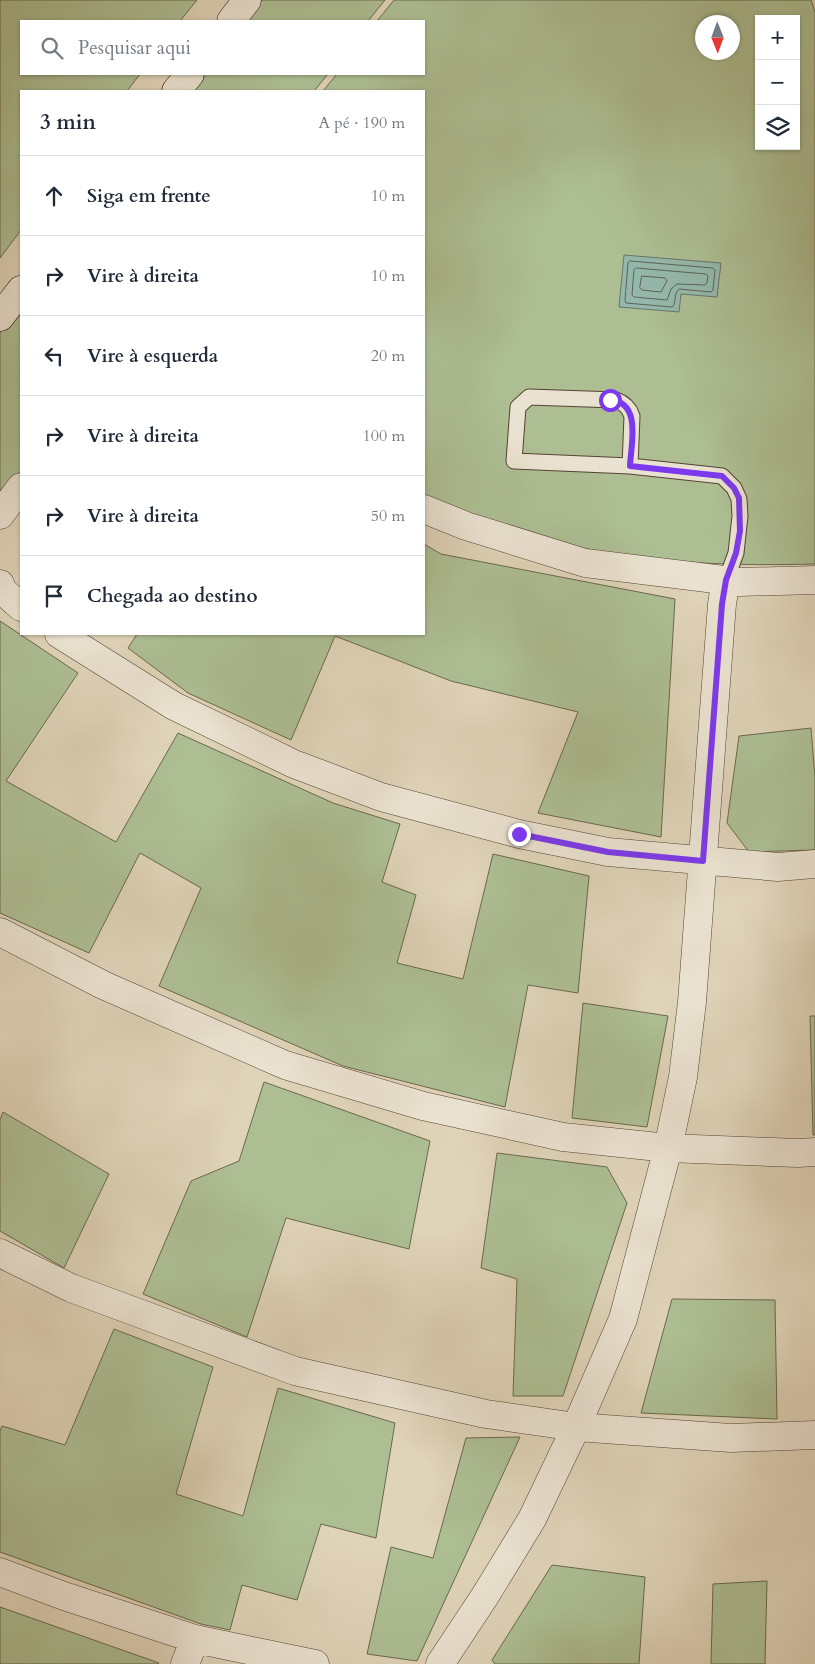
<!DOCTYPE html>
<html lang="pt">
<head>
<meta charset="utf-8">
<style>
	body { margin:0; font-family:Cardo,serif; background:#f6f6f7; color:#1f2937 }
	.controls { position:absolute; right:15px; top:15px; display:grid; overflow:hidden; border-radius:0px; box-shadow:0 1px 4px #0004 }
	.controls button { width:45px; height:45px; display:grid; place-items:center; padding:0; border:0; border-bottom:1px solid #e0e1e3; background:#fff; color:#1f2937; font:25px sans-serif }
	.compass { position:absolute; left:695px; top:15px; width:45px; height:45px; border-radius:50%; background:#fff; box-shadow:0 1px 4px #0004; rotate:179deg }
	.stop { position:absolute; width:15px; height:15px; margin:-11px; border:4px solid #7c3aed; border-radius:50%; background:#fff }
	.stop.end { background:#7c3aed; border-color:#fff; box-shadow:0 1px 5px #0008 }
	.list { margin:0; padding:0; list-style:none }
	h2 { display:flex; justify-content:space-between; align-items:center; height:65px; margin:0; padding:0 20px; font-size:21px }
	h2 small { font-size:16px; font-weight:400; color:#747a83 }
	.list li { display:grid; grid-template-columns:32px 1fr auto; gap:15px; align-items:center; box-sizing:border-box; height:80px; padding:0 20px; border-top:1px solid #e0e1e3 }
	.list b { display:block; font-size:19px; white-space:nowrap }
	.list em { font-size:16px; font-style:normal; color:#747a83 }
	.icon { flex:none; width:28px; height:28px; fill:none; stroke:currentColor; stroke-width:2; stroke-linecap:round; stroke-linejoin:round }
	.map { position:relative; flex:none; width:815px; height:1664px; overflow:hidden }
	.search { position:absolute; background:#fff; box-shadow:0 1px 4px #0004; left:20px; top:20px; width:405px; height:55px; display:flex; align-items:center; gap:12px; box-sizing:border-box; padding:0 18px; border-radius:0px; color:#747a83; font-size:19px }
	.panel { position:absolute; background:#fff; box-shadow:0 1px 4px #0004; left:20px; top:90px; width:405px; height:545px; border-radius:0px }
	.map>svg:first-child { display:block }
	.green { fill:#adbe93; stroke:#6a684d; fill-rule:evenodd }
	.water { fill:#94b8ab; stroke:#697569 }
	.lines { fill:none; stroke-linecap:round; stroke-linejoin:round }
	.shore { stroke:#5e6459; stroke-width:1 }
	.lane-casing { stroke:#564233; stroke-width:17 }
	.street-casing { stroke:#564233; stroke-width:29 }
	.secondary-casing { stroke:#281107; stroke-width:29 }
	.lane { stroke:#eae2d1; stroke-width:15 }
	.street { stroke:#eae2d1; stroke-width:28 }
	.secondary { stroke:#eae2d1; stroke-width:28 }
	.route { stroke:#7c3aed; stroke-width:6 }
</style>
</head>
<body>
<div class="map">
<svg width="815" height="1664" viewBox="0 0 815 1664">
	<rect width="100%" height="100%" fill="#dfd3b8"/>
	<filter id="stains"><feTurbulence type="fractalNoise" baseFrequency=".004" numOctaves="4"/><feColorMatrix values="0 0 0 0 .2 0 0 0 0 .09 0 0 0 0 .02 0 0 0 .5 -.17"/></filter>
	<radialGradient id="worn" r=".72"><stop offset=".6" stop-color="#630" stop-opacity="0"/><stop offset="1" stop-color="#630" stop-opacity=".3"/></radialGradient>
	<path class="green" d="M 0,0 L 197,0 L 180,21 L 21,21 L 21,74 L 140,74 L 127,91 L 21,91 L 21,230 L 0,258 Z
		M 247,0 L 385,0 L 368,21 L 231,21 Z
		M 394,0 L 811,0 L 815,12 L 815,564 C 740,566 657,564 583,548 C 529,537 476,517 424,497 L 424,91 L 323,91 L 337,74 L 424,74 L 424,21 L 377,21 ZM 759,19 L 796,19 L 796,146 L 759,146 ZM 702,22 L 732,22 L 732,52 L 702,52 Z
		M 190,74 L 328,74 L 314,91 L 176,91 Z
		M 21,289 L 21,471 L 0,499 L 0,316 Z
		M 424,544 L 441,554 L 675,599 L 661,837 L 538,813 L 578,712 L 451,681 L 335,636 L 291,740 L 188,693 L 128,648 L 137,634 L 424,634 Z
		M 0,621 L 78,673 L 6,781 L 116,842 L 178,733 L 333,803 L 400,824 L 382,882 L 416,895 L 397,963 L 463,979 L 493,854 L 589,876 L 578,993 L 528,985 L 505,1107 L 343,1066 L 159,986 L 201,888 L 140,853 L 89,953 L 0,913 Z
		M 811,728 L 815,777 L 815,850 L 749,852 L 727,823 L 739,736 Z
		M 583,1003 L 668,1016 L 647,1127 L 572,1118 Z
		M 810,1016 L 815,1016 L 815,1135 L 813,1135 Z
		M 264,1082 L 430,1141 L 409,1249 L 286,1218 L 247,1337 L 143,1294 L 191,1181 L 239,1161 Z
		M 3,1112 L 109,1174 L 64,1268 L 0,1231 L 0,1120 Z
		M 497,1153 L 607,1167 L 627,1203 L 563,1396 L 513,1396 L 517,1279 L 481,1268 Z
		M 672,1299 L 775,1300 L 777,1419 L 641,1413 Z
		M 114,1329 L 213,1367 L 176,1494 L 243,1516 L 278,1388 L 395,1423 L 376,1538 L 321,1524 L 297,1600 L 242,1585 L 230,1630 L 201,1624 L 0,1552 L 0,1431 L 2,1426 L 65,1445 Z
		M 520,1437 L 417,1661 L 367,1654 L 391,1547 L 433,1558 L 466,1438 Z
		M 552,1565 L 645,1577 L 639,1664 L 495,1664 L 492,1660 Z
		M 767,1581 L 765,1664 L 711,1664 L 713,1584 Z
		M 0,1607 L 159,1663 L 158,1664 L 0,1664 Z"/>
	<path class="water" d="M 624,255 L 721,263 L 717,297 L 681,294 L 679,312 L 619,307 Z"/>
	<g class="lines">
		<path class="shore" d="M 630,261 L 713,268 L 715,270 L 713,290 L 711,292 L 679,289 L 676,293 L 674,305 L 672,307 L 626,303 L 625,300 L 628,263 Z
			M 636,268 L 706,274 L 708,276 L 707,283 L 705,285 L 677,284 L 671,289 L 667,300 L 634,297 L 632,295 L 634,270 Z
			M 642,276 L 665,278 L 667,281 L 661,292 L 642,290 L 640,288 Z"/>
		<g class="lane-casing">
			<path id="lane" d="M 630,466 L 632,416 C 629,407 624,403 616,400 L 529,397 L 518,407 L 514,461 L 630,466 L 722,476 L 734,488 L 739,499 L 740,516 L 736,553 L 726,580"/>
		</g>
		<g class="street-casing">
			<path id="street" d="M 424,509 L 466,526 L 585,563 L 740,582 L 815,580
				M 0,515 L 21,487
				M 0,584 L 3,591 L 21,607
				M 59,634 L 174,706 L 294,764 L 381,797 L 519,834 L 608,852 L 778,867 L 815,864
				M 0,932 L 103,985 L 285,1065 L 423,1106 L 563,1137 L 668,1148 L 798,1153 L 815,1152
				M 0,1253 L 71,1288 L 295,1371 L 486,1414 L 576,1427 L 731,1438 L 815,1435
				M 0,1572 L 64,1596 L 195,1639 L 315,1664
				M 185,1664 L 195,1639
				M 440,1664 L 485,1596 L 532,1519 L 576,1427 L 623,1319 L 668,1148 L 683,1077 L 692,1002 L 722,604 L 726,580"/>
		</g>
		<g class="secondary-casing">
			<path id="secondary" d="M 231,21 L 247,0
				M 176,91 L 190,74
				M 0,317 L 21,290"/>
		</g>
		<use href="#lane" class="lane"/>
		<use href="#street" class="street"/>
		<use href="#secondary" class="secondary"/>
	</g>
	<g class="lines">
		<path class="route" d="M 519,834 L 608,852 L 703,861 L 722,604 L 726,580 L 736,553 L 740,531 L 739,498 L 734,488 L 722,476 L 630,466 C 631,444 642,402 610,400"/>
	</g>
	<rect width="100%" height="100%" filter="url(#stains)"/>
	<rect width="100%" height="100%" fill="url(#worn)"/>
</svg>
<div class="controls">
<button>+</button>
<button>−</button>
<button><svg class="icon" aria-label="layers" viewBox="0 0 24 24"><path d="M12 4l9 5-9 5-9-5zM3 14l9 5 9-5"/></svg></button>
</div>
<svg class="compass" viewBox="-18 -18 36 36"><path d="M0-13l5 13h-10z" fill="#e53935"/><path d="M0 13l5-13h-10z" fill="#747a83"/></svg>
<div class="stop" style="left:610px;top:400px"></div>
<div class="stop end" style="left:519px;top:834px"></div>
<div class="search"><svg class="icon" aria-label="search" viewBox="0 0 24 24"><circle cx="10" cy="10" r="6"/><path d="M15 15l6 6"/></svg>Pesquisar aqui</div>
<section class="panel">
<h2>3 min<small>A pé · 190 m</small></h2>
<ul class="list">
<li><svg class="icon" aria-label="ahead" viewBox="0 0 24 24"><path d="M12 20V5M6 11l6-6 6 6"/></svg><div><b>Siga em frente</b></div><em>10 m</em></li>
<li><svg class="icon" aria-label="right" viewBox="0 0 24 24"><path d="M7 20v-9h11M14 6l5 5-5 5"/></svg><div><b>Vire à direita</b></div><em>10 m</em></li>
<li><svg class="icon" aria-label="left" viewBox="0 0 24 24"><path d="M17 20v-9H6M10 6l-5 5 5 5"/></svg><div><b>Vire à esquerda</b></div><em>20 m</em></li>
<li><svg class="icon" aria-label="right" viewBox="0 0 24 24"><path d="M7 20v-9h11M14 6l5 5-5 5"/></svg><div><b>Vire à direita</b></div><em>100 m</em></li>
<li><svg class="icon" aria-label="right" viewBox="0 0 24 24"><path d="M7 20v-9h11M14 6l5 5-5 5"/></svg><div><b>Vire à direita</b></div><em>50 m</em></li>
<li><svg class="icon" aria-label="arrive" viewBox="0 0 24 24"><path d="M6 21V4h12l-3 4 3 4H6"/></svg><div><b>Chegada ao destino</b></div></li>
</ul>
</section>
</div>
</body>
</html>
